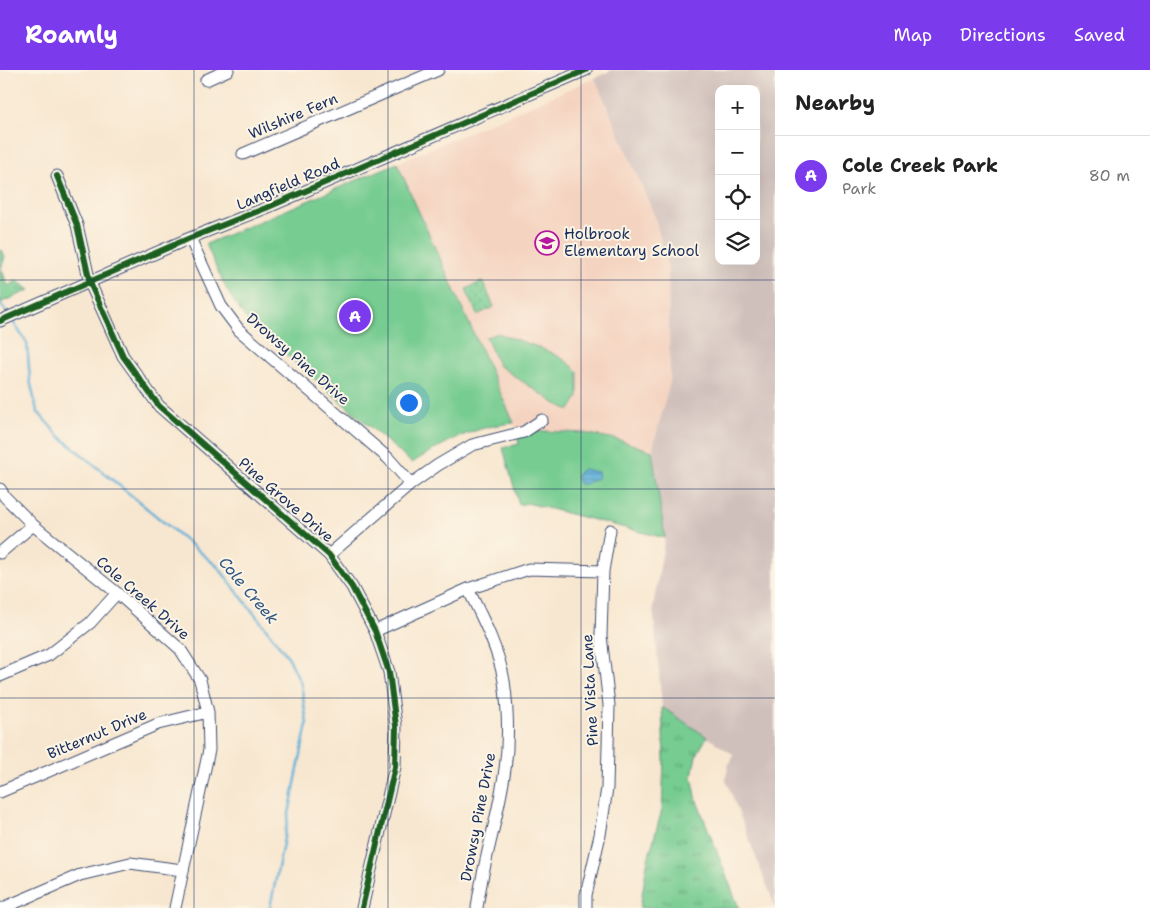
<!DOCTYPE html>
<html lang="en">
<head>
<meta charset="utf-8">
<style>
	body { margin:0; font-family:"Shantell Sans",sans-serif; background:#f2f2f2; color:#222 }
	.controls { position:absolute; right:15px; top:15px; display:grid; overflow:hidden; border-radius:10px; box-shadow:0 5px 20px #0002 }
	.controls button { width:45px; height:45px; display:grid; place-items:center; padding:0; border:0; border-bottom:1px solid #e0e0e0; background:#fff; color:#222; font:25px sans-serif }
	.you { position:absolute; left:408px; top:332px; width:18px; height:18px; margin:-12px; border:4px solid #fff; border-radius:50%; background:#1a73e8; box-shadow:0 0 0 8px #1a73e833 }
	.badge { display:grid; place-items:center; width:32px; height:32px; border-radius:50%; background:#7c3aed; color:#fff; font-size:16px; font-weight:700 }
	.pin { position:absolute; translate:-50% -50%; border:2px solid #fff; box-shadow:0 1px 5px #0006 }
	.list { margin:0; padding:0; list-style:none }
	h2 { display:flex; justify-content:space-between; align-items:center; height:65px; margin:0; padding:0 20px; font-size:21px }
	h2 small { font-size:16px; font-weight:400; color:#767676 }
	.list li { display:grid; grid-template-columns:32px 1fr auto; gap:15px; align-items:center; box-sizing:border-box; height:80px; padding:0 20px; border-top:1px solid #e0e0e0 }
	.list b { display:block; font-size:19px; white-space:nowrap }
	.list p { margin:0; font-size:16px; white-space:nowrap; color:#767676 }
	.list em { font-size:16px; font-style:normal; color:#767676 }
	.icon { flex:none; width:28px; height:28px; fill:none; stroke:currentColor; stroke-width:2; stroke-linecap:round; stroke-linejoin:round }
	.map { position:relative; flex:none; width:775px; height:838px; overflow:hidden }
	header { display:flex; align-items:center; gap:30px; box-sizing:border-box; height:70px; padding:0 25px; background:#7c3aed; color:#fff }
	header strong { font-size:24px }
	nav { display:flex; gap:28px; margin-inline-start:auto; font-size:18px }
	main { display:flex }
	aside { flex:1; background:#fff }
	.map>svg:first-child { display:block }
	.built { fill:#f4d3c0 }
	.industrial { fill:#d0c0bc; fill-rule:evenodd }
	.grass { fill:url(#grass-tufts); stroke:#487e78 }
	.park { fill:#76cc91; stroke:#487e78 }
	.garden { fill:url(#garden-dots); stroke:#487e78 }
	.water { fill:url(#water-rules); stroke:#3c6f9b }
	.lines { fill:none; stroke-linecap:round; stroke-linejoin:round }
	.stream { stroke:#5cafd8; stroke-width:2.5 }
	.minor-casing { stroke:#3c4b6f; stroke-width:13 }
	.minor { stroke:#fff; stroke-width:11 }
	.cycleway-casing { stroke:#fcf5e5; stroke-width:9 }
	.cycleway { stroke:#1b5e20; stroke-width:6 }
	.grid { fill:none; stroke:#1b2f5e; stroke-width:1; stroke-opacity:0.55 }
	.labels { text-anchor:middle; stroke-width:4; stroke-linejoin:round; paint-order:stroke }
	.street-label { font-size:15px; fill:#1b2f5e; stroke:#fcf5e5 }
	.poi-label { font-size:15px; fill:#1b2f5e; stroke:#fcf5e5; text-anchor:start }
	.water-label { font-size:16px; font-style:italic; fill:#2e5583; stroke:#fcf5e5 }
</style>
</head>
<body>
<header>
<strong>Roamly</strong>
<nav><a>Map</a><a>Directions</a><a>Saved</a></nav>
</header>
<main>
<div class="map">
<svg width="775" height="838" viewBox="0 0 775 838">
	<defs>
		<pattern id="grass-tufts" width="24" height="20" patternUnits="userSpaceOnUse" patternTransform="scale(1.25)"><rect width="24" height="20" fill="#76cc91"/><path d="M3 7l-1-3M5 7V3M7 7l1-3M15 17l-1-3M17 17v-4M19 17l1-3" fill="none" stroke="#60a67a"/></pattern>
		<pattern id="garden-dots" width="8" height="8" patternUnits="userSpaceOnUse" patternTransform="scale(1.25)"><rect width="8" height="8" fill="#76cc91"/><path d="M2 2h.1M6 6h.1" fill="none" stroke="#60a67a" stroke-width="1.8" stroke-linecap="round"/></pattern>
		<pattern id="water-rules" width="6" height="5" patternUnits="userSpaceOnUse" patternTransform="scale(1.25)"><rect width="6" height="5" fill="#5cafd8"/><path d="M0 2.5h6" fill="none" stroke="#4b8fb2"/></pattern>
	</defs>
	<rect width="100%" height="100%" fill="#fcf5e5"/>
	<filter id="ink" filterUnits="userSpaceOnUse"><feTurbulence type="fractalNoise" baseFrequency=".02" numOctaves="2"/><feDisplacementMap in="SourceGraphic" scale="10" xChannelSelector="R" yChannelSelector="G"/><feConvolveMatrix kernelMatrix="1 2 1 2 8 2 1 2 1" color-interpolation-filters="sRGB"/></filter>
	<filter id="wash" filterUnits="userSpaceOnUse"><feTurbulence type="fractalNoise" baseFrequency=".0096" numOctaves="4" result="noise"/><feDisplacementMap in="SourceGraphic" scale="20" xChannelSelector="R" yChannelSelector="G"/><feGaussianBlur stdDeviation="1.12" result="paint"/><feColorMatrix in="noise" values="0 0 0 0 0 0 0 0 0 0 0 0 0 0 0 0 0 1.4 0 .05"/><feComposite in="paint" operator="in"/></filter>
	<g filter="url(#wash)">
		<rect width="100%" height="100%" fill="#f8e7d0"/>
		<path class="built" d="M 595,8 L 655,147 L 668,199 L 670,311 L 652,381 L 616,369 L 583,363 L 543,361 L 517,364 L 514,353 L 397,93 Z"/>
		<path class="industrial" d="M 612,0 L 775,0 L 775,836 L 726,710 L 728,696 L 734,685 L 662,637 L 653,537 L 665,468 L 652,381 L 670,311 L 668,199 L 655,147 L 595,8 ZM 719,19 L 756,19 L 756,191 L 719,191 Z"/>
		<path class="grass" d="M 0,180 L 3,181 L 5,187 L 1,198 L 8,216 L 17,211 L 30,220 L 0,233 Z
			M 662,637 L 707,667 L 696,686 L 692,706 L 697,731 L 739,838 L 640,838 L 647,793 L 662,740 L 664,689 Z"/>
		<path class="park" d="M 397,93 L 514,353 C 475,356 445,372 412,393 L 252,255 C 228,228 220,206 206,174 Z
			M 498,263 C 523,273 561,281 578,302 L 578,327 L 570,340 L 556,334 L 498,295 L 486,267 Z
			M 543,361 L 583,363 L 616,369 L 652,381 L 665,468 L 527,433 L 519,435 L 503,378 L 519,374 L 517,364 Z"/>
		<path class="garden" d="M 483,211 L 494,237 L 477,245 L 466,219 Z"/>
		<path class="water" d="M 583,399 L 598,402 L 599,407 L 585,414 L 580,414 C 575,407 576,403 583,399 Z"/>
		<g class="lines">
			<path class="stream" d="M 0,233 L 8,244
				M 11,249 L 27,273 L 30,310 L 37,341 L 58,365 L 218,497 L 289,588 L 301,614 L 307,654 L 270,838"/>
		</g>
	</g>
	<g filter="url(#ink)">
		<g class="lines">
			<g class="minor-casing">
				<path id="minor" d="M 206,10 L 228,0
					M 243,84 L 438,0
					M 57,106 L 77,155 L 90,213 L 123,286 L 159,336 L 329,485 L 352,517 L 375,561 L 389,602 L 396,656 L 395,697 L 362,838
					M 190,168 L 221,236 L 239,260 L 388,388 L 411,414
					M 0,251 L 190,168 L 266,138 L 586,0
					M 0,419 L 5,427 L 33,455 L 117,523 L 180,579 L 200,610 L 208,642 L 209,680 L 175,838
					M 0,483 L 33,455
					M 329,485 L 411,414 L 438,395 L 472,375 L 524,362 L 542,350
					M 468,519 C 482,547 499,580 504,611 C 508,640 509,670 505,699 C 499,746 483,791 477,838
					M 375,561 L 468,519 L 529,499 L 603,501
					M 0,606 L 49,585 L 90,553 L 117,523
					M 0,722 L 158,654 L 208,642
					M 3,838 L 80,805 L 130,793 L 182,800
					M 586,838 L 586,825 L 600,765 L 607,718 L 609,635 L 601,566 L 603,501 L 610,460"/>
			</g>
			<use href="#minor" class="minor"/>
			<g class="cycleway-casing">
				<path id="cycleway" d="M 57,106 L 77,155 L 90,213 L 123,286 L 159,336 L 329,485 L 352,517 L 375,561 L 389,602 L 396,656 L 395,697 L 362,838
					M 0,251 L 190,168 L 266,138 L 586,0"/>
			</g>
			<use href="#cycleway" class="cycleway"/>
		</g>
	</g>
	<path class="grid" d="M 194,0 L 194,838M 388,0 L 388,838M 581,0 L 581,838M 0,210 L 775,210M 0,419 L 775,419M 0,628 L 775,628"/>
	<defs>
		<g id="school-ring" transform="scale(1.25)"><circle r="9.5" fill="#fcf5e5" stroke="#b5179e" stroke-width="1.5"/><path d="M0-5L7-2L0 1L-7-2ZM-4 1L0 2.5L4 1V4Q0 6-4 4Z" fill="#b5179e"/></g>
	</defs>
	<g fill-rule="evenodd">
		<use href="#school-ring" x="547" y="173"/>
	</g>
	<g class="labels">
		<g class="street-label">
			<text transform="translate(293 46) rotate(-23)" y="5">Wilshire Fern</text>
			<text transform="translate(288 114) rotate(-23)" y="5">Langfield Road</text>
			<text transform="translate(298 289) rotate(41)" y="5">Drowsy Pine Drive</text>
			<text transform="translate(286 430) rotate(41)" y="5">Pine Grove Drive</text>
			<text transform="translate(143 528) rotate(41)" y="5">Cole Creek Drive</text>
			<text transform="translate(590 620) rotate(-93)" y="5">Pine Vista Lane</text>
			<text transform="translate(97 664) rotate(-23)" y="5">Bitternut Drive</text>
			<text transform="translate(478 747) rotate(-79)" y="5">Drowsy Pine Drive</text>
		</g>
		<g class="poi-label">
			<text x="564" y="169">Holbrook<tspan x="564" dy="17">Elementary School</tspan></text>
		</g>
		<g class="water-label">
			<text transform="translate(249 520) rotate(50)" y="6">Cole Creek</text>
		</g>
	</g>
</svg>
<div class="controls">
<button>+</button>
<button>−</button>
<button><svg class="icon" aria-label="locate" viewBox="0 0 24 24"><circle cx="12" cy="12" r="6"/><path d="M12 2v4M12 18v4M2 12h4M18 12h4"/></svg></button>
<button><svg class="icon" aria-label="layers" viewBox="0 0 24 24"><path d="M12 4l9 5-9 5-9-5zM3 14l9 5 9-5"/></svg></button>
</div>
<div class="you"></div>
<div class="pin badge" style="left:355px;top:246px">A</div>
</div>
<aside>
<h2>Nearby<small></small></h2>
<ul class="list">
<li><span class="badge">A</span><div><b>Cole Creek Park</b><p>Park</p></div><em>80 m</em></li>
</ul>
</aside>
</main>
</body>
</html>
